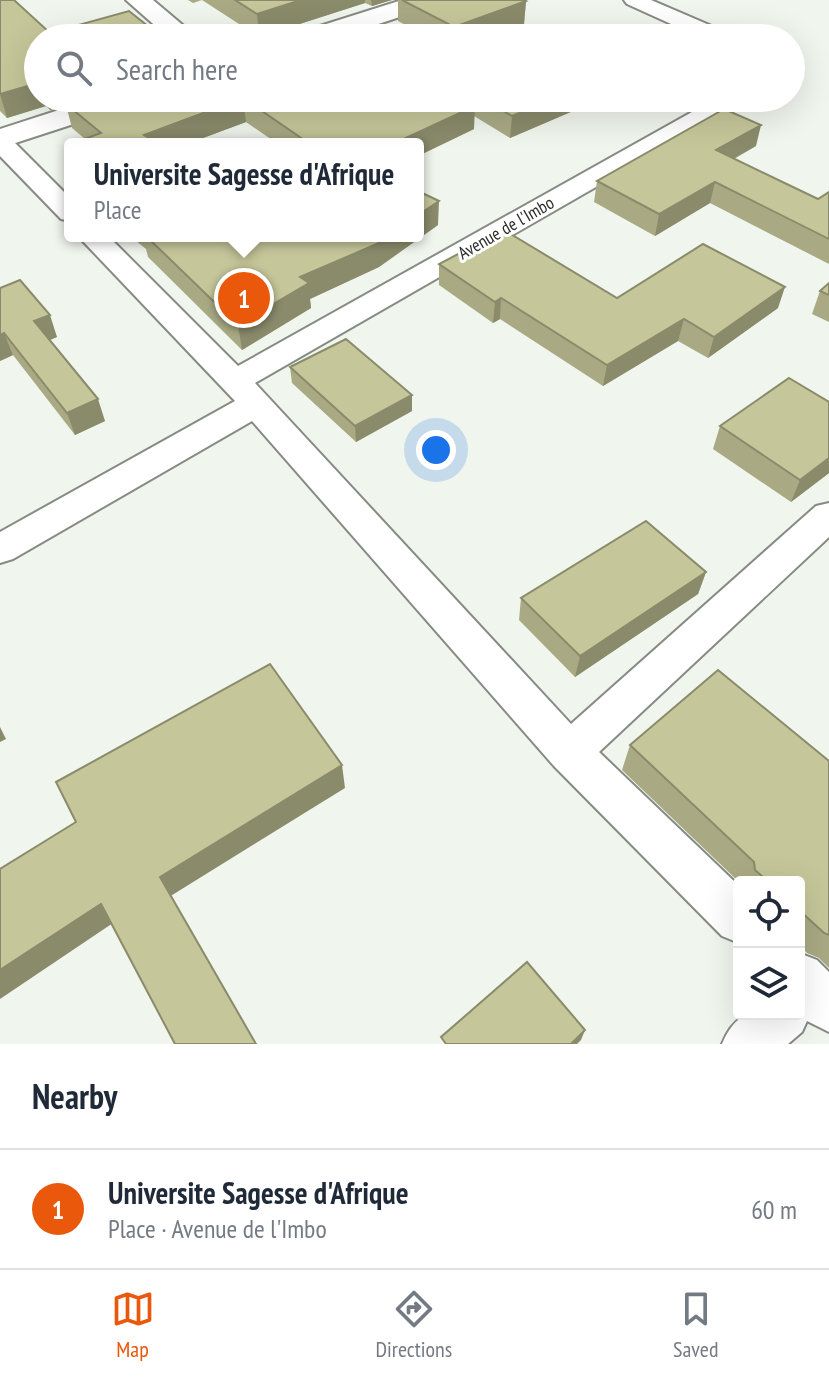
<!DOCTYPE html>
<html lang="en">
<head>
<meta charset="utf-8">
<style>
	body { margin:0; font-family:"PT Sans Narrow",sans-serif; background:#f6f6f7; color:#1f2937 }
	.controls { position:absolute; right:24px; bottom:24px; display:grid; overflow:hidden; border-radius:8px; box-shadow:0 8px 32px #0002 }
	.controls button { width:72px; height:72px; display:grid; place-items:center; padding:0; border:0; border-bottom:2px solid #e0e1e3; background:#fff; color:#1f2937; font:40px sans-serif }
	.you { position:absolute; left:436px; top:450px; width:28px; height:28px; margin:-20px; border:6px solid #fff; border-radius:50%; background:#1a73e8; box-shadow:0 0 0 12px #1a73e833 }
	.badge { display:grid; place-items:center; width:52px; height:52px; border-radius:50%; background:#ea580c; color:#fff; font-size:26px; font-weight:700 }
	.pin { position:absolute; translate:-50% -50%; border:4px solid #fff; box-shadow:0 2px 8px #0006 }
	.popup { position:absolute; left:64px; top:138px; width:360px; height:104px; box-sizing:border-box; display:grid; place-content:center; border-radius:8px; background:#fff; filter:drop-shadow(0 2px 6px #0005); font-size:26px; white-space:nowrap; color:#747a83 }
	.popup b { font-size:30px; color:#1f2937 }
	.popup::after { content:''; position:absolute; left:50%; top:100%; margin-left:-16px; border:16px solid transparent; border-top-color:#fff }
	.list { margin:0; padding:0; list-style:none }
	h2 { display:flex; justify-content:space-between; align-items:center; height:104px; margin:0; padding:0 32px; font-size:34px }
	h2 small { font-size:26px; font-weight:400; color:#747a83 }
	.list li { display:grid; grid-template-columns:52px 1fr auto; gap:24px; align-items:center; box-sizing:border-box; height:120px; padding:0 32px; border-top:2px solid #e0e1e3 }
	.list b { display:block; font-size:30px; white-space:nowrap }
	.list p { margin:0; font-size:26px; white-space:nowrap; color:#747a83 }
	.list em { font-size:26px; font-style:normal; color:#747a83 }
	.icon { flex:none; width:44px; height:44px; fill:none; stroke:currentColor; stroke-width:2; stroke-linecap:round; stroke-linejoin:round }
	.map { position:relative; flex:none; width:829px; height:1044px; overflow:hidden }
	.search { position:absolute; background:#fff; box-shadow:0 8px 32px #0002; left:24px; right:24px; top:24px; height:88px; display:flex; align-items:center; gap:20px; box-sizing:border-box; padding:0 28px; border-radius:44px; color:#747a83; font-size:30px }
	.sheet { height:224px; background:#fff }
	nav { display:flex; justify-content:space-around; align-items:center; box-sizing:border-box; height:112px; border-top:2px solid #e0e1e3; background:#fff; font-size:22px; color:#747a83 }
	nav a { display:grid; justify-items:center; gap:4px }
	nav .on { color:#ea580c }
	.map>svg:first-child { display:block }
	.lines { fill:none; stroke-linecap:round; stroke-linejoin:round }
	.minor-casing { stroke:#868b84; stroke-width:4 }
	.tertiary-casing { stroke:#868b84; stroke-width:4 }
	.minor { fill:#fff; fill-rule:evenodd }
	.tertiary { fill:#fff; fill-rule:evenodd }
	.wall { fill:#a9aa84 }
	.shaded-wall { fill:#8a8b6b }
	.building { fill:#c5c699; stroke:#8a8b6b; stroke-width:2 }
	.labels { text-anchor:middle; stroke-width:6; stroke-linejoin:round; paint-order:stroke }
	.far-street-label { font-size:18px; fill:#2c2e2b; stroke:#fff }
</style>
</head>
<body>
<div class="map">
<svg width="829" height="1044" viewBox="0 0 829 1044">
	<rect width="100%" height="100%" fill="#f0f5ed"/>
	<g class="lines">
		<g class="minor-casing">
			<path id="minor" d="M 624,0 L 651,0 L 728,33 L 731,38 L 702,38 L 627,4 Z
				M 717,98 L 746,98 L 742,103 L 255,383 L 571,724 L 816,506 L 829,503 L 829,537 L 599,752 L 739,886 L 739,943 L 722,936 L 554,766 L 252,421 L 13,559 L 0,563 L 0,532 L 235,401 L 78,236 L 108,236 L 238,366 Z
				M 0,135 L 9,137 L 70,198 L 70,221 L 61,219 L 0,156 Z
				M 799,953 L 817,960 L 829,972 L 829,1032 L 807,1021 L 802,1032 L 788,1044 L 722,1044 C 739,1003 761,1014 799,1014 Z"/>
		</g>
		<g class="tertiary-casing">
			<path id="tertiary" d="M 126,0 L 153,0 L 198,38 L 169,38 Z
				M 402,0 L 439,0 L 436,5 L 336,38 L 297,38 L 301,32 Z
				M 96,98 L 139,98 L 135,104 L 0,148 L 0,129 Z"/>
		</g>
		<use href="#minor" class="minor"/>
		<use href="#tertiary" class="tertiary"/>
	</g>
	<path class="wall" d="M 0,0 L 38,38 L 38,98 L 461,98 L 473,105 L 474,98 L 601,98 L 601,99 L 510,138 L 474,116 L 474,129 L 418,156 L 418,144 L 278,144 L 246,122 L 187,144 L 71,144 L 85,139 L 72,128 L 66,105 L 50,110 L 46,106 L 7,118 L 0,111 Z
		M 188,0 L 392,0 L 372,6 L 365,3 L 259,37 L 202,0 L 193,3 Z
		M 398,0 L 524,0 L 526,1 L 524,24 L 488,38 L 430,38 L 398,21 Z
		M 756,146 L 734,159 L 818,199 L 829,192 L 829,264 L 710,203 L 655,236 L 594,202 L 597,181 Z
		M 438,225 L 379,267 L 310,299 L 311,308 L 242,350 L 148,257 L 146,249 L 130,236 L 418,236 Z
		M 439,264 L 617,298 L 778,308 L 708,358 L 678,341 L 603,386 L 500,319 L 493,323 L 439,285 Z
		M 829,283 L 829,322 L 812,314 L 820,291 Z
		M 0,288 L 57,337 L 50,340 L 105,421 L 75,435 L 13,355 L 0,361 Z
		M 290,367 L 412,411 L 356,442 L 292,383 Z
		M 720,426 L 829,473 L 791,502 L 713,449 Z
		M 706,572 L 698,594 L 575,677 L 519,620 L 521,598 Z
		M 630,745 L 829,761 L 829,968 L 819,958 L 807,953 L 799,945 L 799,882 L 739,882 L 622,770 Z"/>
	<path class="shaded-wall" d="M 301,0 L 365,0 L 365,3 L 259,37 L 257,14 Z
		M 371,0 L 392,0 L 372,6 Z
		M 526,1 L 524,24 L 488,38 L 454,38 L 454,27 Z
		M 38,83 L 38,98 L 43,98 L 46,106 L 7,118 L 0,94 Z
		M 47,98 L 86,98 L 50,110 Z
		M 243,98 L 246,122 L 187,144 L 146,144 L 144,135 Z
		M 556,98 L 601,98 L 601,99 L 510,138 L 512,116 Z
		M 475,106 L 474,129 L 418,156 L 418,144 L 393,144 Z
		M 761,125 L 756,146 L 711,171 L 716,150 Z
		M 715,182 L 710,203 L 655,236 L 659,214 Z
		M 439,201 L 438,225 L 379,267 L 310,299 L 311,308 L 242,350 L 238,325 L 300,277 L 388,236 L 418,236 L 418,215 Z
		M 785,287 L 778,308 L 708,358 L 714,337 Z
		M 501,298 L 500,319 L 493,323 L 495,302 Z
		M 50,315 L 57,337 L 42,343 L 34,321 Z
		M 684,319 L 678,341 L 603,386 L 607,365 Z
		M 4,333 L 13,355 L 0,361 L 0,335 Z
		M 412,395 L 412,411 L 356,442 L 355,426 Z
		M 98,399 L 105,421 L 75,435 L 67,413 Z
		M 829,458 L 829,473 L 791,502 L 800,480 Z
		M 706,572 L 698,594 L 575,677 L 580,656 Z
		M 0,727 L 6,739 L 0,742 Z
		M 342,765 L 345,788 L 169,897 L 160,877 Z
		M 101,904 L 113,923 L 0,999 L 0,970 Z
		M 585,1030 L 581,1040 L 577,1044 L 571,1044 Z"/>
	<path class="building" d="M 0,0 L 14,0 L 50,33 L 129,11 L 163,38 L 38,38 L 38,83 L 0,94 Z
		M 235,0 L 301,0 L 257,14 Z
		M 402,0 L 524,0 L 526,1 L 454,27 Z
		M 312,28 L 329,38 L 281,38 Z
		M 86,98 L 461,98 L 475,106 L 393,144 L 310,144 L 243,98 L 144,135 L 158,144 L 71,144 L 101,133 L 66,104 Z
		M 481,98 L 556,98 L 512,116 Z
		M 724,109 L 761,125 L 716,150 L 818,199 L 829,192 L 829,239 L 715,182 L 659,214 L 597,181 Z
		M 418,191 L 439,201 L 418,215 Z
		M 504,230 L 617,298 L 703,244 L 785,287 L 714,337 L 684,319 L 607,365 L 501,298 L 495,302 L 439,264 Z
		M 146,236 L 388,236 L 379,243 L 300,277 L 309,283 L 238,325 Z
		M 20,280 L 50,315 L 34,321 L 98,399 L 67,413 L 4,333 L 0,335 L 0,288 Z
		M 829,283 L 829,295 L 820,291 Z
		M 346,339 L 412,395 L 355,426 L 290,367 Z
		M 789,378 L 829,402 L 829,458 L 800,480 L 720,426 Z
		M 646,521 L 706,572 L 580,656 L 521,598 Z
		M 270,664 L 342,765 L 160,877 L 256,1044 L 175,1044 L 101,904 L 0,970 L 0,869 L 76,822 L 56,782 Z
		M 718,670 L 829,761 L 829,935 L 824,933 L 799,910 L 799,882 L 769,882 L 755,870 L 754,862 L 630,745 Z
		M 527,962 L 585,1030 L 571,1044 L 446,1044 L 441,1037 Z"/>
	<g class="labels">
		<g class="far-street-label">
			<text transform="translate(506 228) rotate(-30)" y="6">Avenue de l'Imbo</text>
		</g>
	</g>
</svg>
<div class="controls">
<button><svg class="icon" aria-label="locate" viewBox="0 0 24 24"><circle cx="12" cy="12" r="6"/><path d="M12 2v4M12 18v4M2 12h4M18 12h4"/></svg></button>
<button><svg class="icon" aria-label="layers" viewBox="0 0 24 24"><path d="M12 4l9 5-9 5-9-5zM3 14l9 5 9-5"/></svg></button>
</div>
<div class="you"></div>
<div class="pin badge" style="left:244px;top:298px">1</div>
<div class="popup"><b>Universite Sagesse d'Afrique</b>Place</div>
<div class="search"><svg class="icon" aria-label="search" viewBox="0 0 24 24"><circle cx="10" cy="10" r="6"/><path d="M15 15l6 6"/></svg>Search here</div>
</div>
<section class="sheet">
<h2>Nearby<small></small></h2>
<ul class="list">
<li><span class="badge">1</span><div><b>Universite Sagesse d'Afrique</b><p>Place · Avenue de l'Imbo</p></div><em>60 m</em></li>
</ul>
</section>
<nav>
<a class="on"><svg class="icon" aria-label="map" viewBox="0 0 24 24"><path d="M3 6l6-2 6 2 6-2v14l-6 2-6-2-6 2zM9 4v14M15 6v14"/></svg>Map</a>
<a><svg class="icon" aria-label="directions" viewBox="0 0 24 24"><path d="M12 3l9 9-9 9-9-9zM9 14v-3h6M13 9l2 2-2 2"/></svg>Directions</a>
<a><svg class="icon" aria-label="saved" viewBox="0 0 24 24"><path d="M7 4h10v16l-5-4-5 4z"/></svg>Saved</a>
</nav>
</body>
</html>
